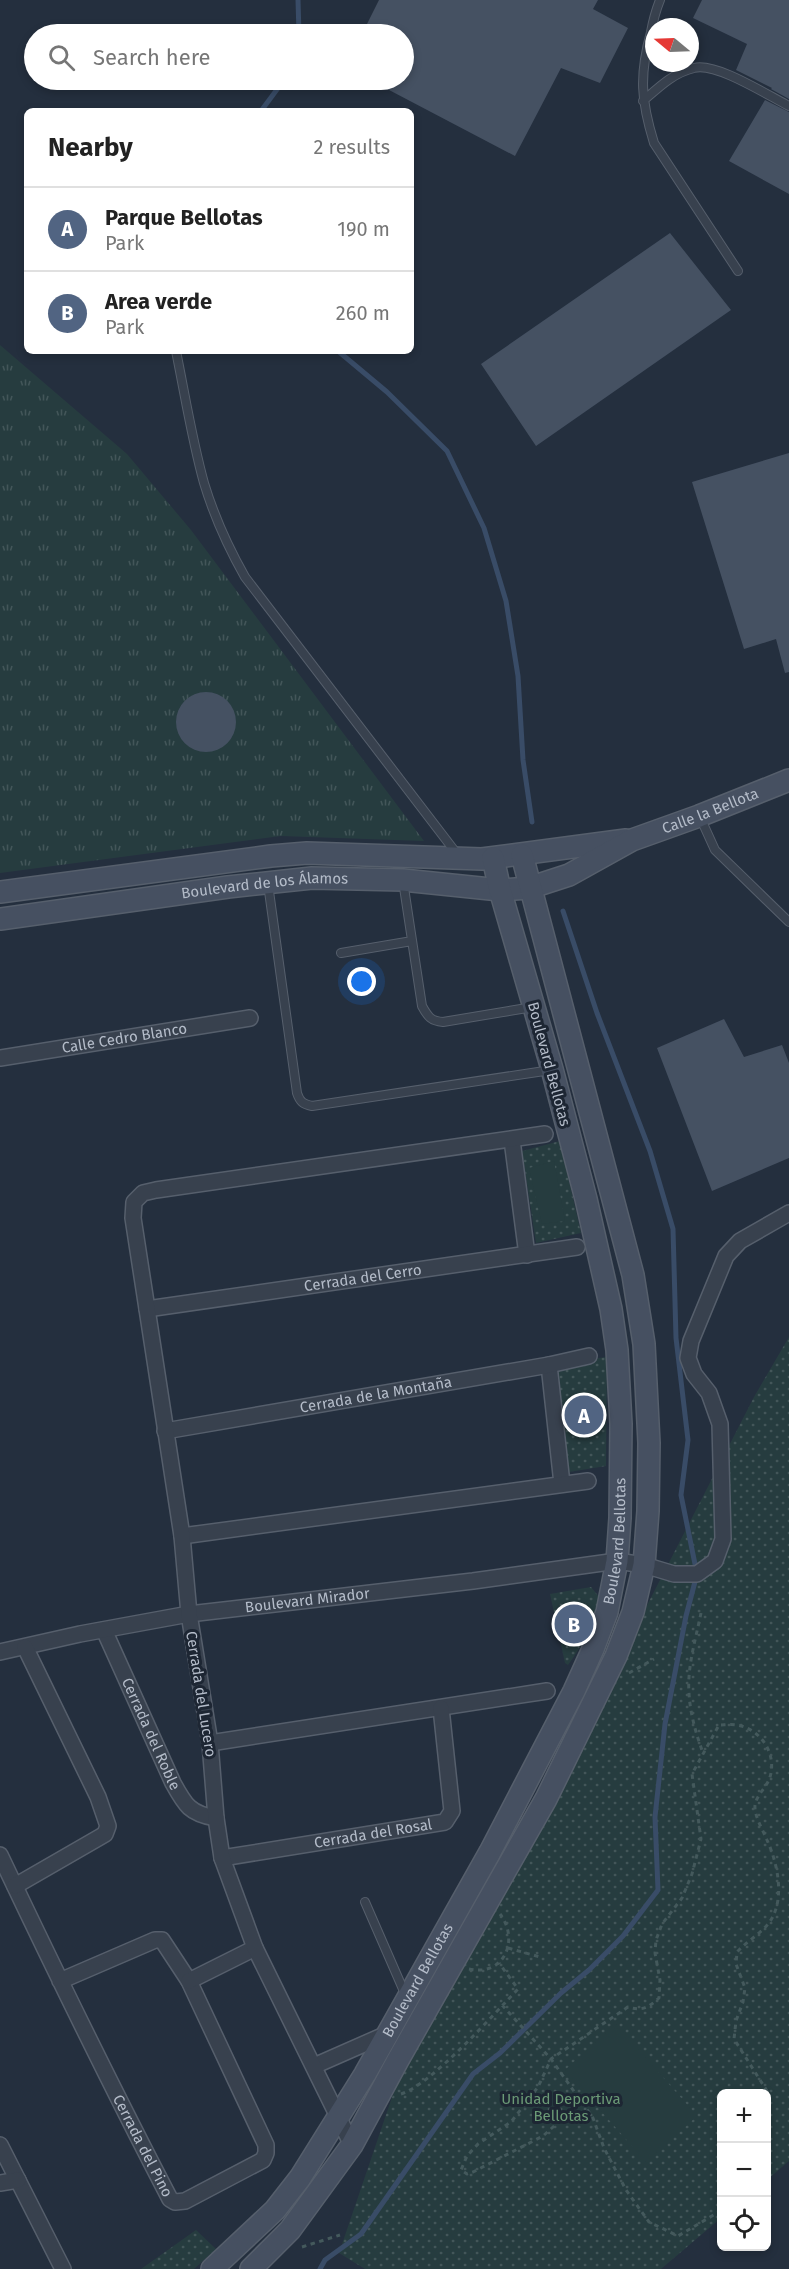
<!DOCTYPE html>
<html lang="en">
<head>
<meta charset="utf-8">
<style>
	body { margin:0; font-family:"Fira Sans",sans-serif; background:#f6f6f6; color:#222 }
	.controls { position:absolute; right:18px; bottom:18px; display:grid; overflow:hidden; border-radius:9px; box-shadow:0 3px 9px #0003 }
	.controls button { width:54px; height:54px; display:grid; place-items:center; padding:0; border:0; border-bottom:2px solid #e0e0e0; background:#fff; color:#222; font:30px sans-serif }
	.compass { position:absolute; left:645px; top:18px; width:54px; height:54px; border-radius:50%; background:#fff; box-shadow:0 3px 9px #0003; rotate:289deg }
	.you { position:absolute; left:362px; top:982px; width:21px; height:21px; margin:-15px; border:4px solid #fff; border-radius:50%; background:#1a73e8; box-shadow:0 0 0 9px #1a73e833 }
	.badge { display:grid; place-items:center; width:39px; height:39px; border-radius:50%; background:#516482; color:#fff; font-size:20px; font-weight:700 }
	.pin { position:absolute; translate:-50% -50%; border:3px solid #fff; box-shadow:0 2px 6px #0006 }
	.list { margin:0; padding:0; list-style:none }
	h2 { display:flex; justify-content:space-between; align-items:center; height:78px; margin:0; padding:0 24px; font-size:26px }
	h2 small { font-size:20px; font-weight:400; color:#767676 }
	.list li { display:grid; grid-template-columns:39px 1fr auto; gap:18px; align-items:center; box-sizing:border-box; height:84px; padding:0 24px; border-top:2px solid #e0e0e0 }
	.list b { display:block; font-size:22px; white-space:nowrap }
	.list p { margin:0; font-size:20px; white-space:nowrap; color:#767676 }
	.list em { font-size:20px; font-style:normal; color:#767676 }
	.icon { flex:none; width:33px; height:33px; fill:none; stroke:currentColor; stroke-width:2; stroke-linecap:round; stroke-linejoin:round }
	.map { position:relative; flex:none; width:789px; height:2269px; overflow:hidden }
	.search { position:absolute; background:#fff; box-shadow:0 3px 9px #0003; left:24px; top:24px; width:390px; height:66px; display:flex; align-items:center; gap:15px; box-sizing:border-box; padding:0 21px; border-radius:33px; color:#767676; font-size:22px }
	.panel { position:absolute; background:#fff; box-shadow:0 3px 9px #0003; left:24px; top:108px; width:390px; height:246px; border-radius:9px }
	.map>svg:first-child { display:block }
	.grass { fill:url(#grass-tufts) }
	.park { fill:url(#park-dots) }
	.garden { fill:#263c3f }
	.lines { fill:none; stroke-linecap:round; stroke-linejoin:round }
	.stream { stroke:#394c67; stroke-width:5 }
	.building { fill:#455162 }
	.lane-casing { stroke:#565f6c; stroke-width:10 }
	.street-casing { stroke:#565f6c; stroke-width:18 }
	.secondary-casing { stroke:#565f6c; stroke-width:24 }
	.path { stroke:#44595c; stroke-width:3; stroke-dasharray:4.5 4.5; stroke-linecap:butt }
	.lane { stroke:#38414e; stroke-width:8 }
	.street { stroke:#38414e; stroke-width:15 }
	.secondary { stroke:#465061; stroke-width:21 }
	.labels { text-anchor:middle; stroke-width:6; stroke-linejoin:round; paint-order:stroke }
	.street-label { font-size:15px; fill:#b4bcc9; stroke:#1d2633 }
	.park-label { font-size:15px; fill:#6b9a76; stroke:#1d2633 }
</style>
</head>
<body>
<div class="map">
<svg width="789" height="2269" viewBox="0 0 789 2269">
	<defs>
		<pattern id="grass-tufts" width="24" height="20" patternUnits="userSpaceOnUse" patternTransform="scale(1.5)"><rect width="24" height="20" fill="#263c3f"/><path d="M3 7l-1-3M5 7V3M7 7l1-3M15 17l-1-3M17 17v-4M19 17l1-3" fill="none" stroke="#435659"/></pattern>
		<pattern id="park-dots" width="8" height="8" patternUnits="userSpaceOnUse" patternTransform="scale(1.5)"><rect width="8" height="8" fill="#263c3f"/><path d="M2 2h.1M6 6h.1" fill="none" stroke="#435659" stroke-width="1.8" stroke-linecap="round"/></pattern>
	</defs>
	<rect width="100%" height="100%" fill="#242f3e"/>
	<path class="grass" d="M 0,345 L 127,454 L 191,530 L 424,841 L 281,836 L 0,873 Z"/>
	<path class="park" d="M 560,1141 L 581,1233 L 536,1243 L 522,1151 Z
		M 789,1337 L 789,2161 L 767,2180 L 766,2094 L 722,2094 L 721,2218 L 661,2269 L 365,2269 L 339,2253 L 405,2059 L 547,1800 L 754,1397 Z
		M 607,1357 L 606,1466 L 569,1472 L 556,1363 Z
		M 591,1587 L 600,1598 C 593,1621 583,1646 568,1665 L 565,1663 L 550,1594 Z
		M 196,2230 L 216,2249 L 194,2269 L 141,2269 Z"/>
	<path class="garden" d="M 554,1161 L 565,1221 L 542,1224 L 529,1168 Z
		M 616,2024 L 697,2116 L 646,2162 L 565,2070 Z"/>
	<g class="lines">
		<path class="stream" d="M 298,0 L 299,34
			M 261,111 L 284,80
			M 338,351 L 387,392 L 447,451 L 484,528 L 506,601 L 518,676 L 523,760 L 532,822
			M 320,2269 L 325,2260 L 361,2234 L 473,2074 L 500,2053 L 561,1993 L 589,1970 L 623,1936 L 658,1890 L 655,1817 L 665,1724 L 686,1616 L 697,1574 L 681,1495 L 688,1440 L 676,1338 L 673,1229 L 650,1151 L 597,1013 L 563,911"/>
	</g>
	<path class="building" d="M 379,0 L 598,0 L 593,9 L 628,28 L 600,83 L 561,68 L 515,156 L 370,80 L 404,80 L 404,34 L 362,34 Z
		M 702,0 L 789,0 L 789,99 L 771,89 L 772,88 L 736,70 L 747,44 L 693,18 Z
		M 765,100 L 789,112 L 789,194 L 729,161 Z
		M 670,233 L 731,310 L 536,446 L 481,364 Z
		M 789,453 L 789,672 L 785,673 L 776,639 L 744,649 L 692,482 Z
		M176 722a30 30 0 1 1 60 0a30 30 0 1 1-60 0Z
		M 724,1019 L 744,1057 L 782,1045 L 789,1063 L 789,1158 L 712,1191 L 657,1048 Z"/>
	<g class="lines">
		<g class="lane-casing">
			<path id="lane" d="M 660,0 C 656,10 653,21 651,32 C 639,75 641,101 654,143 L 738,271
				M 643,101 C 659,87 673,73 694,68 C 716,62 767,95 789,106
				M 176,351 C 185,395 192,440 204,483 C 214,516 228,547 245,577 L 457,854
				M 700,817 L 715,850 L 789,922
				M 403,881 L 422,1006 C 428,1017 431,1021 443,1022 L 533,1007
				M 268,884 L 297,1093 C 300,1102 303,1104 312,1106 L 551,1070
				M 341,953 L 412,941
				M 365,1902 L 406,1996"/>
		</g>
		<g class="street-casing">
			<g id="street">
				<path id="s1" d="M 0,1058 L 250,1018"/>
				<path d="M 512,1140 L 527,1255"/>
				<path id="s2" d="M 147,1309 L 577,1247"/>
				<path d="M 549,1365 L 562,1484"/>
				<path id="s3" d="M 165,1431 L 549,1365 L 589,1356"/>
				<path d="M 182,1536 L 588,1481"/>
				<path id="s4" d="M 104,1630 L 173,1783 C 185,1805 190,1814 216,1818"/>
				<path id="s5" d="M 0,1652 L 80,1634 L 189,1614 L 473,1581 L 617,1561 L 644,1565 L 674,1574 L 697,1574 L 715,1561 L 723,1539 L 720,1424 L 709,1393 L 694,1374 L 688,1358 L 691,1341 L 726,1256 L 740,1241 L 789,1213"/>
				<path d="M 210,1743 L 547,1691"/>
				<path id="s6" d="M 0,1855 C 55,1971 111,2086 170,2199 L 175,2202 L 185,2201 L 263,2160 L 266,2153 L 266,2145 L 189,1981 L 162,1940 L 155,1940 L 60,1981"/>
				<path id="s7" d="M 222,1858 L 445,1822 L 452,1811 L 441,1708"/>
				<path d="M 15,1886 L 100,1837 L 105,1834 L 108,1826 L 98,1797 L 25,1647"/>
				<path d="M 189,1981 L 255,1948"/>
				<path d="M 314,2066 L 389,2033"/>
				<path d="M 0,2145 L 63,2269"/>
				<path d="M 352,2145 L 255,1948 L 222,1858 L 216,1818 L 210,1743 L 189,1614 L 182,1536 L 133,1218 L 134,1202 L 143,1193 L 156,1190 L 545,1134"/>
				<path d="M 0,2183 L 18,2180"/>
			</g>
		</g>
		<g class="secondary-casing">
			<g id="secondary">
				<path d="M 0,892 L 271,856 L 307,853 L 482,859 L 626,840"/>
				<path id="s8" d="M 0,919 L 228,887 L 312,878 L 403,880 L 500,890 L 529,888 L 569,875 L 632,840 L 699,816 L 789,780"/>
				<path id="s9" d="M 212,2269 L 275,2210 L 300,2178 L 365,2074 L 490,1852 L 574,1691 L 593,1649 L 607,1612 L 617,1561 L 620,1518 L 621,1424 L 617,1350 L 611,1309 L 586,1199 L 552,1069 L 500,890 L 493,858"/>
				<path d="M 251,2269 L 290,2230 L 352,2145 L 398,2060 L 546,1799 L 616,1656 L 633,1612 L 644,1565 L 648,1511 L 649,1443 L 644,1344 L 633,1275 L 522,855"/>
			</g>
		</g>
		<path class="path" d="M 701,1613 C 696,1638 687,1667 689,1693 C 690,1713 696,1734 703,1753
			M 629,1673 L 654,1659
			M 508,1948 L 540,1957
			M 469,1969 C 504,1977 520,1940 500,1914
			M 502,2005 L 551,2059 L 593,2118 L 604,2148 L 626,2190 L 649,2222 L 678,2236 L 722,2210
			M 401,2094 C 432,2084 493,2015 518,1989 L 499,1963
			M 581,2102 L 543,2136 L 473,2172 L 467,2174 L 461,2170 L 467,2156 L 478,2144 L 511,2122 L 522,2108 L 538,2087 L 551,2059 L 628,2007 C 642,2011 648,2008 659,1998 L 660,1980 L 655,1953 L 656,1940 L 662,1924 L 682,1898 L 692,1874 L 701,1839 L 692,1774 L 719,1725 C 724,1725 731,1724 737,1725 C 761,1729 777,1754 770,1777 C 767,1787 757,1794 755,1805 C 754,1816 763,1830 767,1840 C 778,1864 786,1902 768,1924 C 759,1935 746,1942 737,1952 L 736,1964 L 745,1988 L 743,2002 L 736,2021 L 734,2039 L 767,2091 L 765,2094
			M 302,2247 L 340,2235"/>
		<use href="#lane" class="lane"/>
		<use href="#street" class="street"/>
		<use href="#secondary" class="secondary"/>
	</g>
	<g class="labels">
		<g class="street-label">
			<text dy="5" stroke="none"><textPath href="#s8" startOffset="730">Calle la Bellota</textPath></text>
			<text dy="5" stroke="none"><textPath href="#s8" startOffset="267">Boulevard de los Álamos</textPath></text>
			<text dy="5" stroke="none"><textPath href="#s1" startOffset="126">Calle Cedro Blanco</textPath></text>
			<text transform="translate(549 1064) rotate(75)" y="5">Boulevard Bellotas</text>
			<text dy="5" stroke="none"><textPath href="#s2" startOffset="218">Cerrada del Cerro</textPath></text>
			<text dy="5" stroke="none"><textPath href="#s3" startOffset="214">Cerrada de la Montaña</textPath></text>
			<text dy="5" stroke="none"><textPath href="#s9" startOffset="843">Boulevard Bellotas</textPath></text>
			<text dy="5" stroke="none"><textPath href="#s5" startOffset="312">Boulevard Mirador</textPath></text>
			<text transform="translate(201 1694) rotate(81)" y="5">Cerrada del Lucero</text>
			<text dy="5" stroke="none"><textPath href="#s4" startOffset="114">Cerrada del Roble</textPath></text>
			<text dy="5" stroke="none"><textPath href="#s7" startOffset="153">Cerrada del Rosal</textPath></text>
			<text dy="5" stroke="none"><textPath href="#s9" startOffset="357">Boulevard Bellotas</textPath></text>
			<text dy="5" stroke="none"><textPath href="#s6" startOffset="324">Cerrada del Pino</textPath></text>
		</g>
		<g class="park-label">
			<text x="561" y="2104">Unidad Deportiva<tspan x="561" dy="17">Bellotas</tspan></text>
		</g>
	</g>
</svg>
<div class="controls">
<button>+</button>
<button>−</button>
<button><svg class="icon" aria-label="locate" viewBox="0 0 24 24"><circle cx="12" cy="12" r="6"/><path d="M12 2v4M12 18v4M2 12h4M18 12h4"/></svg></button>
</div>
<svg class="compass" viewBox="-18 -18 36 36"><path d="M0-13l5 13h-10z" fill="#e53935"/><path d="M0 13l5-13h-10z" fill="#767676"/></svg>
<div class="you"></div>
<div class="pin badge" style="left:584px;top:1415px">A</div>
<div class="pin badge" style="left:574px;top:1624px">B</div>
<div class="search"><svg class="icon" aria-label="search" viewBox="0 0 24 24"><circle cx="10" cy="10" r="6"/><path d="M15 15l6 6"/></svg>Search here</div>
<section class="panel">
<h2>Nearby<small>2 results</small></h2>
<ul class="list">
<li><span class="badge">A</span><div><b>Parque Bellotas</b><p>Park</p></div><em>190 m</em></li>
<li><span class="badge">B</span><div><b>Area verde</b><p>Park</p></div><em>260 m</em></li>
</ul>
</section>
</div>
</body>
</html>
